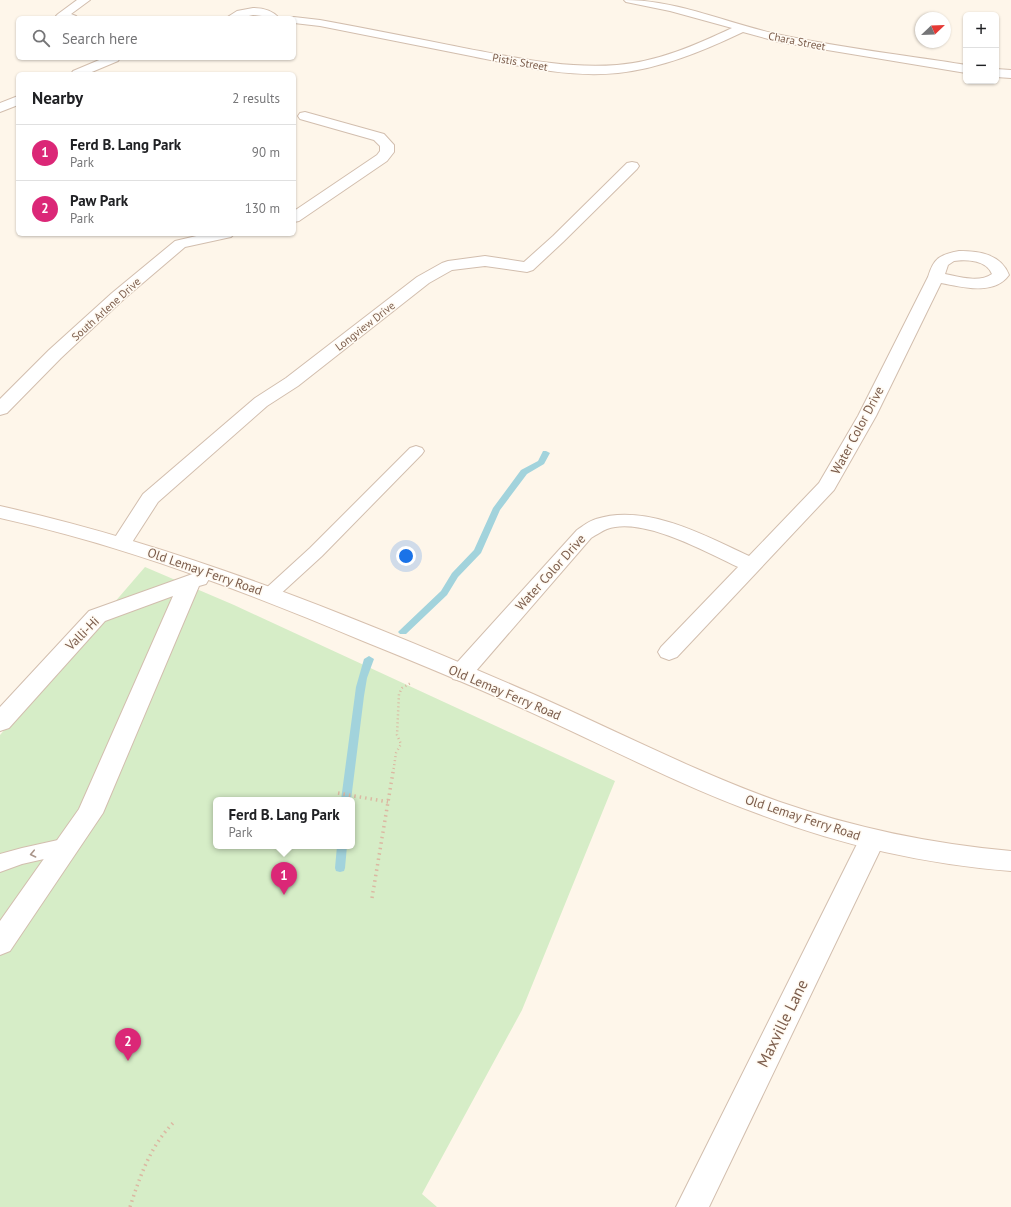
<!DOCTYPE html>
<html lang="en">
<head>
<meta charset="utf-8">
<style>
	body { margin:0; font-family:"PT Sans",sans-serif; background:#f2f2f2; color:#202124 }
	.controls { position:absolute; right:12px; top:12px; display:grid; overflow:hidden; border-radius:6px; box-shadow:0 1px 3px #0004 }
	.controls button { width:36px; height:36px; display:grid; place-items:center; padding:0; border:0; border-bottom:1px solid #e0e0e0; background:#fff; color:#202124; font:20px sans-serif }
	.compass { position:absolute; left:915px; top:12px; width:36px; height:36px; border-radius:50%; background:#fff; box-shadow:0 1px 3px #0004; rotate:67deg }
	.you { position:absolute; left:406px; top:556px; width:14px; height:14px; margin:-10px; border:3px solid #fff; border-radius:50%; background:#1a73e8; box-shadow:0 0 0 6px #1a73e833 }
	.badge { display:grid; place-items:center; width:26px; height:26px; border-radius:50%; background:#db2777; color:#fff; font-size:13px; font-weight:700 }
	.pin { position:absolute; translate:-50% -33px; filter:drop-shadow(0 1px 2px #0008) }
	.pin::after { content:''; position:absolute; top:21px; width:14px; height:12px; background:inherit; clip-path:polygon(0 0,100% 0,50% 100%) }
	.popup { position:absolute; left:213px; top:797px; width:142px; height:52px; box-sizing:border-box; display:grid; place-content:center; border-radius:6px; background:#fff; filter:drop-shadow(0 1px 3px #0005); font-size:13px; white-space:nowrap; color:#757577 }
	.popup b { font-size:15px; color:#202124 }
	.popup::after { content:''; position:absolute; left:50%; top:100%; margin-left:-8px; border:8px solid transparent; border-top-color:#fff }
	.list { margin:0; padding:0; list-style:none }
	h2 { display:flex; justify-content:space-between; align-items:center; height:52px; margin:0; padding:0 16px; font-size:17px }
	h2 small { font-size:13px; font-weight:400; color:#757577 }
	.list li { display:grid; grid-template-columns:26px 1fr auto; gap:12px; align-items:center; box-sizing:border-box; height:56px; padding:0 16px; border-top:1px solid #e0e0e0 }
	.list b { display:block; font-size:15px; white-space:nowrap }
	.list p { margin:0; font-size:13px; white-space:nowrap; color:#757577 }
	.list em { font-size:13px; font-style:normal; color:#757577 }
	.icon { flex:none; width:22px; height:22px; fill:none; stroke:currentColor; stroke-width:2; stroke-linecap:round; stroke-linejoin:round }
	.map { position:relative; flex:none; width:1011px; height:1207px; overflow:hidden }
	.search { position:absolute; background:#fff; box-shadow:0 1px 3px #0004; left:16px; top:16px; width:280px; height:44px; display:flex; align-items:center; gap:10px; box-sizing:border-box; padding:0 14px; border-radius:6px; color:#757577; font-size:15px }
	.panel { position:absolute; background:#fff; box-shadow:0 1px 3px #0004; left:16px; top:72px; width:280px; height:164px; border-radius:6px }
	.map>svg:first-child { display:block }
	.green { fill:#d6edc7; fill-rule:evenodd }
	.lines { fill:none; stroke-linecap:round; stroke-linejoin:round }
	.stream { fill:#a2d3dc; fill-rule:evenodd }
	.lane-casing { stroke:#d2beae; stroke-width:2 }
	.street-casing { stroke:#d2beae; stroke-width:2 }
	.secondary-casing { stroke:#d7c0ae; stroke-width:2 }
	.path-far1 { stroke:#dbb8a2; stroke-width:2.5; stroke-dasharray:1 3; stroke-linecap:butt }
	.path { stroke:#dbb8a2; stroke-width:3.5; stroke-dasharray:1.5 4; stroke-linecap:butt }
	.lane { fill:#fff; fill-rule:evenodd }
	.street { fill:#fff; fill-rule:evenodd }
	.secondary { fill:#fff; fill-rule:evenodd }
	.oneway { stroke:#a9958a }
	.labels { text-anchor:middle; stroke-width:3; stroke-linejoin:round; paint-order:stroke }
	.far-street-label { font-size:11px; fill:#7b5c4b; stroke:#fffaf2 }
	.street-label { font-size:13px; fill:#7b5c4b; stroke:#fffaf2 }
	.near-street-label { font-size:16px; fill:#7b5c4b; stroke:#fffaf2 }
</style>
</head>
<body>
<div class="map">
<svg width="1011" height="1207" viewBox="0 0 1011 1207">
	<rect width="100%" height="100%" fill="#fef6ea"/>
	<path class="green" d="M 145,567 L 234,605 L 615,781 L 522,1010 L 422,1194 L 437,1207 L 0,1207 L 0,735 ZM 216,800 L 352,800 L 352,846 L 216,846 Z"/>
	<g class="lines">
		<path class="stream" d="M 543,451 L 546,451 L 550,453 L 544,464 L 527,474 L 500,510 L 481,553 L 458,577 L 447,595 L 406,634 L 400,634 L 398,632 L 400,630 L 441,591 L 452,573 L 474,550 L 493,508 L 521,470 L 538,461 Z
			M 369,656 L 374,659 L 367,678 L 364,696 L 351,800 L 341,800 L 356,687 L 364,659 Z
			M 337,846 L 347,846 L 345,868 L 344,871 L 340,872 L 336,871 L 335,868 Z"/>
		<g class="lane-casing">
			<path id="lane" d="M 416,446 L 422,448 L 424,451 L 422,454 L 322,556 L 276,598 L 270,600 L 264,598 L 261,594 L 264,590 L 310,548 L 410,448 Z
				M 67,838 L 75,840 L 78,846 L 75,852 L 22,864 L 0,872 L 0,854 L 22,848 Z"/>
		</g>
		<g class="street-casing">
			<path id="street" d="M 77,0 L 90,0 L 71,14 L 76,16 L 78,18 L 58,18 L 56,16 L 58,14 Z
				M 624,0 C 679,0 728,24 781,35 C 842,48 904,55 966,65 L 966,73 L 779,42 L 743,32 C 703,51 662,68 618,73 C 568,78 519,66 471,56 C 421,46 370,36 320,26 L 294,23 L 294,18 L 290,18 L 294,17 L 320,20 C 370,29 419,39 469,49 C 518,58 566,69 617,65 C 657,62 696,45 732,28 L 670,11 L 626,2 Z
				M 253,8 C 263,8 272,10 279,18 L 266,18 L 262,16 L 253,15 L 240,18 L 226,18 L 237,11 Z
				M 104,58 L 120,58 L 118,61 L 87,74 L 71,74 L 73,71 Z
				M 996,69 L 1011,70 L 1011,78 L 996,77 Z
				M 18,96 L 18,105 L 0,112 L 0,103 Z
				M 305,112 L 384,134 L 394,145 L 394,152 L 387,161 L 299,221 L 294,222 L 294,211 L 377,155 L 380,151 L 380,146 L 374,140 L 300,119 L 298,116 L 300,113 Z
				M 632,162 L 637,163 L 639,166 L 637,169 L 563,242 L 533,270 L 527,272 L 485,266 L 452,270 L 429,283 L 298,386 L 267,406 L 158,502 L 129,547 L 122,548 L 115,547 L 112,542 L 143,494 L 255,398 L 286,378 L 417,277 L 442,263 L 448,261 L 485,256 L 524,262 L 553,236 L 627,163 Z
				M 205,234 L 234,234 L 231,237 L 185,247 L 124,299 L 61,358 L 7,413 L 0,415 L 0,399 L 49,350 L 112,293 L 175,241 Z
				M 959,251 C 979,251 1001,254 1009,275 C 994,296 962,287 941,283 L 876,416 L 834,490 L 677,657 L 669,660 L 661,657 L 658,652 L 661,647 L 738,567 C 706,552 642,516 607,529 C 602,531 596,535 591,538 L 469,679 L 461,681 L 453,679 L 449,673 L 453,667 L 577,530 C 583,526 589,521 596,519 C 645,503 705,535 749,556 L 819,483 L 858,416 L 928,277 C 934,258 939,255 959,251 ZM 954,261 C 966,259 987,260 992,274 C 979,283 960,277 945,274 L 948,265 Z
				M 198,572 L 206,574 L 209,579 L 206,584 L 199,586 L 103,813 L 10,951 L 0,955 L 0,921 L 79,809 L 173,596 L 105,621 L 9,728 L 0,731 L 0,707 L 89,611 Z
				M 872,830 L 881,833 L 885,840 L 709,1207 L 676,1207 L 859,840 L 863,833 Z"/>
		</g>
		<g class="secondary-casing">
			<path id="secondary" d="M 0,506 C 184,547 360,619 533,694 C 615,730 695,772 780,802 C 855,828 932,844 1011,851 L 1011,871 C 925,864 840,845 759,814 C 676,784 598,742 517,706 C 466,683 415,662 363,641 C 244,591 126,546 0,518 Z"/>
		</g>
		<path class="path-far1" d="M 393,773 L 396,753 L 401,744 L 397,735 L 399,694 L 402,688 L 411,683"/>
		<path class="path" d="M 338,793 L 388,802
			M 372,898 L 393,772
			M 130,1207 C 140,1176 150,1147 173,1123"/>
		<use href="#lane" class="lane"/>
		<use href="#street" class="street"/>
		<use href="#secondary" class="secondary"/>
	</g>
	<defs><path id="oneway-chevron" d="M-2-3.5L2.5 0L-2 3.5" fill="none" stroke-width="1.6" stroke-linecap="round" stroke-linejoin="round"/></defs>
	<use class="oneway" href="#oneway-chevron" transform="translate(33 854) rotate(168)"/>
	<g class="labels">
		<g class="far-street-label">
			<text transform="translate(797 41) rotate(11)" y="4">Chara Street</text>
			<text transform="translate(520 62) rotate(10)" y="4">Pistis Street</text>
			<text transform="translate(106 309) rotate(-42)" y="4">South Arlene Drive</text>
			<text transform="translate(365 326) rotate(-38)" y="4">Longview Drive</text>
		</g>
		<g class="street-label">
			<text transform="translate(857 430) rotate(-62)" y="5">Water Color Drive</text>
			<text transform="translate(205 571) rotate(19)" y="5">Old Lemay Ferry Road</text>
			<text transform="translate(550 572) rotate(-48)" y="5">Water Color Drive</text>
			<text transform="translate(82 633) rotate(-45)" y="5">Valli-Hi</text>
			<text transform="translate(505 692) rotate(23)" y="5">Old Lemay Ferry Road</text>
			<text transform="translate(803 817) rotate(18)" y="5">Old Lemay Ferry Road</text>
		</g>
		<g class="near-street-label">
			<text transform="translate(782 1023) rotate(-64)" y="6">Maxville Lane</text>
		</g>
	</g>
</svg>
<div class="controls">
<button>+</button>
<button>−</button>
</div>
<svg class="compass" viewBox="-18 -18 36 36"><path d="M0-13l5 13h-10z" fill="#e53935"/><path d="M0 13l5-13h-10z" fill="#757577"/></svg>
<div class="you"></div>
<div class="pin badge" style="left:284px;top:895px">1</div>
<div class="popup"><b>Ferd B. Lang Park</b>Park</div>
<div class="pin badge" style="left:128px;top:1061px">2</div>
<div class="search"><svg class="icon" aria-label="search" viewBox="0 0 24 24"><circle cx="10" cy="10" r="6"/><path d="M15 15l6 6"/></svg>Search here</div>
<section class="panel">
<h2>Nearby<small>2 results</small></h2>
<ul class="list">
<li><span class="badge">1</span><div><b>Ferd B. Lang Park</b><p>Park</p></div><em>90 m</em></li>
<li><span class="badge">2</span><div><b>Paw Park</b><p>Park</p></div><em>130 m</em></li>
</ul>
</section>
</div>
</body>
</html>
